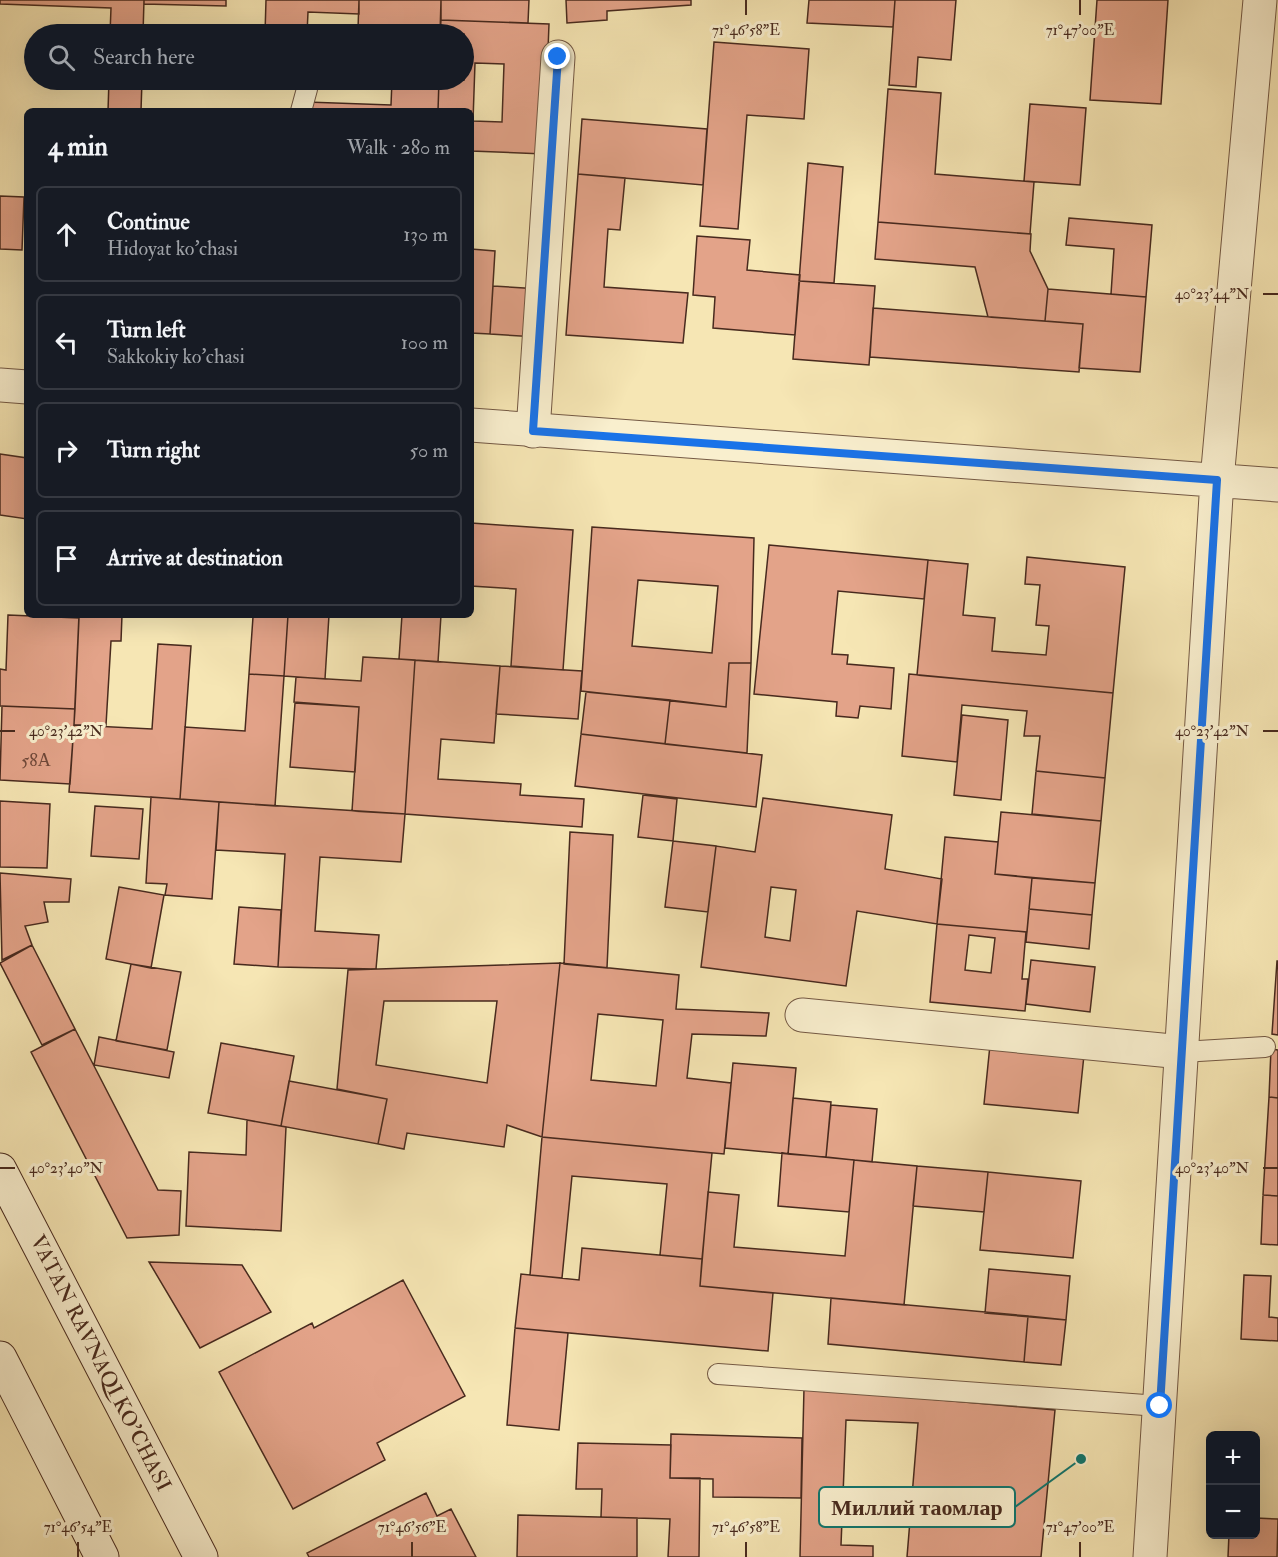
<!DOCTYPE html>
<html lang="en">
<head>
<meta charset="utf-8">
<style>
	body { margin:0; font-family:"IM FELL Double Pica",serif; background:#20242c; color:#f1f3f6 }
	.controls { position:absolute; right:18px; bottom:18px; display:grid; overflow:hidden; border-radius:9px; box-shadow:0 6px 24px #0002 }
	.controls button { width:54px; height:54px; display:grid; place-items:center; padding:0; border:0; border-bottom:2px solid #363941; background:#171b24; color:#f1f3f6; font:30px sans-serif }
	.stop { position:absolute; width:18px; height:18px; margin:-14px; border:4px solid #1a73e8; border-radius:50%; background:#fff }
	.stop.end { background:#1a73e8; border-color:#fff; box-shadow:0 2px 6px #0008 }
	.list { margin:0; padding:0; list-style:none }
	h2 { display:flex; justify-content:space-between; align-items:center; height:78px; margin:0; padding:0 24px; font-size:26px }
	h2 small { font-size:20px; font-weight:400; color:#9ea1a6 }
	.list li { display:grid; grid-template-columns:39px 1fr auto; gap:18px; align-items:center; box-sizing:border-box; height:96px; margin:0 12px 12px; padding:0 12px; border:2px solid #363941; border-radius:9px }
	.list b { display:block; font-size:22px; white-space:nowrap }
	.list p { margin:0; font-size:20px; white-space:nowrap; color:#9ea1a6 }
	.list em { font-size:20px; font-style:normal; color:#9ea1a6 }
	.icon { flex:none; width:33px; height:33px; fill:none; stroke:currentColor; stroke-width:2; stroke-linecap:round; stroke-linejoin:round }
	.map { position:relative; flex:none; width:1278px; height:1557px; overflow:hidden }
	.search { position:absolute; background:#171b24; box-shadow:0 6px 24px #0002; left:24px; top:24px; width:450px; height:66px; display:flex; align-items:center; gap:15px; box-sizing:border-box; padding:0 21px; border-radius:33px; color:#9ea1a6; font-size:22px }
	.panel { position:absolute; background:#171b24; box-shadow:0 6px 24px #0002; left:24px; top:108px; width:450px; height:510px; border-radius:9px }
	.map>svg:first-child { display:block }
	.building { fill:#e3a389; stroke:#482a1e; stroke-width:1.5; fill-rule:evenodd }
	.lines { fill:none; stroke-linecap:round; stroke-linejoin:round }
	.service-casing { stroke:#745944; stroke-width:22 }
	.minor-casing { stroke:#745944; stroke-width:35 }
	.tertiary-casing { stroke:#745944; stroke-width:35 }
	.secondary-casing { stroke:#482a1e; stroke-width:35 }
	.service { stroke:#f9efce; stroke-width:20 }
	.minor { stroke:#f9efce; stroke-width:33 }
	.tertiary { stroke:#f9efce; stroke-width:33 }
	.secondary { stroke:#f9efce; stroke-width:33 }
	.route { stroke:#1a73e8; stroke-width:8 }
	.ticks { fill:none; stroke:#482a1e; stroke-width:2 }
	.labels { text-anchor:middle; stroke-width:6; stroke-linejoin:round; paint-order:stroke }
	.number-label { font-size:18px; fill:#6f4839 }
	.street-label { font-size:21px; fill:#482a1e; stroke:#f9efce }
	.ticks-label { font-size:15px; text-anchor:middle; fill:#482a1e; stroke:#f9efce; stroke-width:6; stroke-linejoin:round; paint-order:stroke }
	.leader { fill:none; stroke:#0f766e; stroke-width:2 }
	.callout-dot { fill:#0f766e; stroke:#f9efce; stroke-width:2 }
	.callout { fill:#f9efce; stroke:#0f766e; stroke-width:2 }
	.callout-label { font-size:22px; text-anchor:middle; font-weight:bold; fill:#482a1e }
</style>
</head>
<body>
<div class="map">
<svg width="1278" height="1557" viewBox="0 0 1278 1557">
	<rect width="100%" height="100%" fill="#f6e6b4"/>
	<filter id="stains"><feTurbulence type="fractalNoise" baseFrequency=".00333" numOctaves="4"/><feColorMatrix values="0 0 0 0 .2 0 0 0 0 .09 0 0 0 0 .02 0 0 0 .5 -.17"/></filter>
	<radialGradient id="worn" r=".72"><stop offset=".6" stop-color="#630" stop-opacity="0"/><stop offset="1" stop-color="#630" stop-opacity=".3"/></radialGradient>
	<path class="building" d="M 0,0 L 144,0 L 143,34 L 110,34 L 111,8 L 0,4 Z
		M 144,0 L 226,0 L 226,6 L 144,4 Z
		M 266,0 L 359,0 L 359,14 L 308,12 L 307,34 L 265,34 Z
		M 359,0 L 441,0 L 440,34 L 394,34 L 394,30 L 358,29 Z
		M 441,0 L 529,0 L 528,23 L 441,20 Z
		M 566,0 L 691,0 L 691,5 L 607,11 L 607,20 L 567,23 Z
		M 809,0 L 895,0 L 893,27 L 807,23 Z
		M 895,0 L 956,0 L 951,60 L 918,57 L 916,87 L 889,85 Z
		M 1097,0 L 1168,0 L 1161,104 L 1090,100 Z
		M 441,20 L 549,24 L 544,154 L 471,151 L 471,111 L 438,111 L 439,80 L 464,80 L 464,34 L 440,34 ZM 475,63 L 504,64 L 502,122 L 473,121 Z
		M 714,42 L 809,49 L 804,119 L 747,115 L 738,229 L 700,226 Z
		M 109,80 L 142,80 L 141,111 L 70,111 L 108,111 Z
		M 392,80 L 439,80 L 438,111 L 307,111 L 307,102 L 391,105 Z
		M 888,89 L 941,93 L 935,174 L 1034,182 L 1030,234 L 878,222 Z
		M 1030,104 L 1086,108 L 1080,185 L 1024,181 Z
		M 582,119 L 707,129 L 703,185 L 578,174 Z
		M 808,163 L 843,167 L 834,283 L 799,281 Z
		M 578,174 L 625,178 L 620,230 L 608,229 L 604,287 L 688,293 L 683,343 L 566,335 Z
		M 0,196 L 24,197 L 22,250 L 0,249 Z
		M 1069,218 L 1152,225 L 1146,297 L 1111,294 L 1114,249 L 1066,245 Z
		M 878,222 L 1031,234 L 1030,251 L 1048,289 L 1045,321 L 988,317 L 975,267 L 875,259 Z
		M 697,236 L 750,240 L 747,270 L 800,275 L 795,335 L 713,328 L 715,297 L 693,295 Z
		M 471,249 L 495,251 L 490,334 L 471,333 Z
		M 799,281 L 875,286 L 869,365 L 793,359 Z
		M 493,286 L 540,289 L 537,337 L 490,334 Z
		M 1048,289 L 1146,297 L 1140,372 L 1079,368 L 1083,324 L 1045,321 Z
		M 873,308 L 1083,324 L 1079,372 L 870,357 Z
		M 0,454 L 27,458 L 27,519 L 0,515 Z
		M 471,523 L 573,530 L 563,670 L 511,666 L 516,589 L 471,586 Z
		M 592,527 L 754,538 L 751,663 L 729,663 L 726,707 L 581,691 ZM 638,580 L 718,586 L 712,653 L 632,646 Z
		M 769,545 L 928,560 L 924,599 L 838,591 L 832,654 L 848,655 L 847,664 L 894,668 L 891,709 L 860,706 L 858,718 L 836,716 L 837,702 L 754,694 Z
		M 1027,557 L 1125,567 L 1113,693 L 917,675 L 928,560 L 968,564 L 963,615 L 995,618 L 992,651 L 1046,655 L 1049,626 L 1036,625 L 1040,585 L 1025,584 Z
		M 8,615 L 79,618 L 75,709 L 0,706 L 0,669 L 6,670 Z
		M 79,615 L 122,615 L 121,641 L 111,641 L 106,725 L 74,725 Z
		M 227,615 L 288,615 L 284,676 L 249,674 L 253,617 Z
		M 288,615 L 329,615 L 325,679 L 284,676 Z
		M 402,615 L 441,615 L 438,662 L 399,659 Z
		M 158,644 L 191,646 L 180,799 L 69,792 L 74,725 L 152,729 Z
		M 363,657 L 415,660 L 405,814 L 352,811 L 359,707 L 294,702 L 296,677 L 361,681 Z
		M 415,660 L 500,666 L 494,743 L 441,739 L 438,779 L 521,784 L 520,795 L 584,799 L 582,827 L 405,814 Z
		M 729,663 L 751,663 L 747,753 L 665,744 L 670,700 L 726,707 Z
		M 500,666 L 582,671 L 578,719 L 496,714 Z
		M 249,674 L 284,676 L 275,806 L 180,799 L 185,727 L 245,731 Z
		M 909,674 L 1113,693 L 1105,778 L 1036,771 L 1040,736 L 1024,736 L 1027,711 L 962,705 L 957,762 L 902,756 Z
		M 586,692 L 670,700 L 665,744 L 581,734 Z
		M 295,703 L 359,707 L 355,772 L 290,767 Z
		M 2,706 L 75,709 L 70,784 L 0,780 Z
		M 962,715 L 1008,720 L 1001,800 L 954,795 Z
		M 581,734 L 762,755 L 756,807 L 575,786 Z
		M 1036,771 L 1105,778 L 1101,821 L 1032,814 Z
		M 643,795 L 677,799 L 673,841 L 638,837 Z
		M 151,797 L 219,802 L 212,899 L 165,895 L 167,884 L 146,883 Z
		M 763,798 L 892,815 L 885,869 L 942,879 L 937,924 L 857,911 L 846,986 L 701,967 L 716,846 L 755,852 ZM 771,887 L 796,890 L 790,941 L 765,937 Z
		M 0,801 L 50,804 L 47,868 L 0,867 Z
		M 219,802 L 405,814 L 401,862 L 320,857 L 315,931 L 379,935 L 376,969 L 278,967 L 285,854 L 216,850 Z
		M 95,806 L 143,809 L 139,859 L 91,856 Z
		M 1001,812 L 1101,821 L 1095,883 L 995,874 Z
		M 570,832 L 613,835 L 607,968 L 564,964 Z
		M 945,837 L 998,842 L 995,874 L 1032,878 L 1027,932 L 937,924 Z
		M 673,841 L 716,846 L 708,912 L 665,907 Z
		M 0,873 L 71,879 L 69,902 L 44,902 L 48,922 L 25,926 L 32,945 L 2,960 Z
		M 1032,878 L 1095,883 L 1092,915 L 1029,909 Z
		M 119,887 L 164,895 L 151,968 L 106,959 Z
		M 239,907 L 281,910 L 278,967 L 234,964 Z
		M 1029,909 L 1092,915 L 1089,949 L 1026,942 Z
		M 937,924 L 1026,932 L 1022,979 L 1028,979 L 1025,1011 L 930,1002 ZM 969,935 L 995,938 L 991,973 L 965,970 Z
		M 32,945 L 75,1029 L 42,1045 L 0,963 Z
		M 1031,960 L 1095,967 L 1090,1012 L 1026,1004 Z
		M 1277,961 L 1278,961 L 1278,1035 L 1272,1034 Z
		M 560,963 L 679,975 L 676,1009 L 769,1013 L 766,1036 L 692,1034 L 687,1078 L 731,1083 L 724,1154 L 542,1137 ZM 598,1014 L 663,1020 L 656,1086 L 591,1080 Z
		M 560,963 L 542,1137 L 507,1125 L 504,1147 L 407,1133 L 404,1149 L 378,1144 L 387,1099 L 337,1089 L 348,970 ZM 384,1001 L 497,1001 L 487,1083 L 376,1065 Z
		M 131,964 L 181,972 L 167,1050 L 116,1041 Z
		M 75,1029 L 158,1190 L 181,1191 L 179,1235 L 127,1238 L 31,1052 Z
		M 99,1037 L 174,1052 L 169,1078 L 94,1065 Z
		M 221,1043 L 294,1056 L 281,1126 L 208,1113 Z
		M 990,1045 L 1084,1055 L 1078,1113 L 984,1104 Z
		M 1271,1049 L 1278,1050 L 1278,1098 L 1269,1097 Z
		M 733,1063 L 796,1068 L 788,1154 L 725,1148 Z
		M 289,1081 L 387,1099 L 378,1144 L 281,1126 Z
		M 1269,1097 L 1278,1098 L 1278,1196 L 1263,1195 Z
		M 793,1098 L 831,1102 L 826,1157 L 788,1154 Z
		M 831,1105 L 877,1109 L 872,1162 L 826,1157 Z
		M 247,1120 L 286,1127 L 281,1231 L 186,1226 L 189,1152 L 246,1155 Z
		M 542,1137 L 712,1153 L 702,1259 L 660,1255 L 667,1184 L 572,1176 L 562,1278 L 530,1275 Z
		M 782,1153 L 854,1160 L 849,1212 L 778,1206 Z
		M 854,1160 L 917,1166 L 904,1305 L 700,1286 L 708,1192 L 739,1195 L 734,1247 L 845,1256 Z
		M 917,1166 L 988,1172 L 984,1212 L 913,1206 Z
		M 988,1172 L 1081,1181 L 1073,1258 L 980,1250 Z
		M 1263,1195 L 1278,1196 L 1278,1245 L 1261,1244 Z
		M 582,1248 L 702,1259 L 700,1286 L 773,1293 L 768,1351 L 515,1328 L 521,1274 L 579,1280 Z
		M 149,1262 L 242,1265 L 271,1312 L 200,1348 Z
		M 989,1269 L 1070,1276 L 1066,1320 L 985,1313 Z
		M 1244,1275 L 1271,1276 L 1269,1317 L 1278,1318 L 1278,1341 L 1241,1339 Z
		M 403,1280 L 465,1396 L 377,1443 L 385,1460 L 293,1509 L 219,1372 L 312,1323 L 314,1328 Z
		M 831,1298 L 1028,1316 L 1024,1362 L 828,1344 Z
		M 1028,1316 L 1066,1320 L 1061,1365 L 1024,1362 Z
		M 515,1328 L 568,1333 L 559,1430 L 507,1425 Z
		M 804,1388 L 1055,1410 L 1041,1557 L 907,1557 L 918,1423 L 846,1420 L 841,1545 L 873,1546 L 873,1557 L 800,1557 Z
		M 671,1434 L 802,1438 L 801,1498 L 713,1497 L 713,1479 L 670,1478 Z
		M 578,1443 L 671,1445 L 670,1478 L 700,1478 L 699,1557 L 668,1557 L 670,1519 L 601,1517 L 602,1489 L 576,1489 Z
		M 426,1493 L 437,1516 L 451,1509 L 476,1557 L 309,1557 L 307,1553 Z
		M 518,1515 L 637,1518 L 637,1557 L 517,1557 Z
		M 1256,1518 L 1278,1519 L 1277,1557 L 1228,1557 L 1229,1534 L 1256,1534 Z"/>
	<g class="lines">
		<g class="service-casing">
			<path id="service" d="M 301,111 L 307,89
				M 1182,1052 L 1265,1047
				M 718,1374 L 1159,1406"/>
		</g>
		<g class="minor-casing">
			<path id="minor" d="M 533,431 L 558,57
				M 802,1015 L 1182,1052"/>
		</g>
		<g class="tertiary-casing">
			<path id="tertiary" d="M 0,385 L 27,387
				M 471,425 L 1278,485
				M 1150,1557 L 1217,480 L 1260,0"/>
		</g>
		<g class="secondary-casing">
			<path id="secondary" d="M 0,1170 L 201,1557
				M 0,1358 L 102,1557"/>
		</g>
		<use href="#service" class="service"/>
		<use href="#minor" class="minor"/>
		<use href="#tertiary" class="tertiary"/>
		<use href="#secondary" class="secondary"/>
	</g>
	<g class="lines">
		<path class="route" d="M 558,57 L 533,431 L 1217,480 L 1160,1406"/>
	</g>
	<path class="ticks" d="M 746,0 L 746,15M 1080,0 L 1080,15M 1263,294 L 1278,294M 0,731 L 15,731M 1263,731 L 1278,731M 0,1168 L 15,1168M 1263,1168 L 1278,1168M 78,1542 L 78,1557M 412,1542 L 412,1557M 746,1542 L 746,1557M 1080,1542 L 1080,1557"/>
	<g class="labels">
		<g class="number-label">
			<text x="36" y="766">58А</text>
		</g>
		<g class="street-label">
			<text transform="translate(101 1363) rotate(63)" y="7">VATAN RAVNAQI KO'CHASI</text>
		</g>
	</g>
	<g class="ticks-label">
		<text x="746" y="35">71°46'58"E</text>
		<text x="1080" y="35">71°47'00"E</text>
		<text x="1212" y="299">40°23'44"N</text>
		<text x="66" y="736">40°23'42"N</text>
		<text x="1212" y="736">40°23'42"N</text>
		<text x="66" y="1173">40°23'40"N</text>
		<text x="1212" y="1173">40°23'40"N</text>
		<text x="78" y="1532">71°46'54"E</text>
		<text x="412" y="1532">71°46'56"E</text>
		<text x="746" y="1532">71°46'58"E</text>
		<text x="1080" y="1532">71°47'00"E</text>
	</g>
	<path class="leader" d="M1081 1459L1015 1507"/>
	<circle class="callout-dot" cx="1081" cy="1459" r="6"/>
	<rect class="callout" x="819" y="1487" width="196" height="40" rx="6"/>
	<g class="callout-label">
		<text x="917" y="1515">Миллий таомлар</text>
	</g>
	<rect width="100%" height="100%" filter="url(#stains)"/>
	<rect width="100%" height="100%" fill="url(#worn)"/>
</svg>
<div class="controls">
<button>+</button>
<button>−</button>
</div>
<div class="stop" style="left:1160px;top:1406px"></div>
<div class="stop end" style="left:558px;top:57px"></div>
<div class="search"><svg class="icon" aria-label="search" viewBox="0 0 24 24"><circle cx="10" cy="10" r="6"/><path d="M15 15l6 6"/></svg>Search here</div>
<section class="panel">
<h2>4 min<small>Walk · 280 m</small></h2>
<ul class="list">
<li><svg class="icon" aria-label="ahead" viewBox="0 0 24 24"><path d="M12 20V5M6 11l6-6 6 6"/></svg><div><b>Continue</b><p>Hidoyat ko'chasi</p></div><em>130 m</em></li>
<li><svg class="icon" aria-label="left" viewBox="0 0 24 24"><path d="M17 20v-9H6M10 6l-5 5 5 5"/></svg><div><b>Turn left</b><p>Sakkokiy ko'chasi</p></div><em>100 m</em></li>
<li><svg class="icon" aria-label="right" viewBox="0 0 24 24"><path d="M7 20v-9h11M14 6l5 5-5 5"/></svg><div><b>Turn right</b></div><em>50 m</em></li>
<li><svg class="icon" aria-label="arrive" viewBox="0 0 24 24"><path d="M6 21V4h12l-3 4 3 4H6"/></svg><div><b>Arrive at destination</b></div></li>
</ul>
</section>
</div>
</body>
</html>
